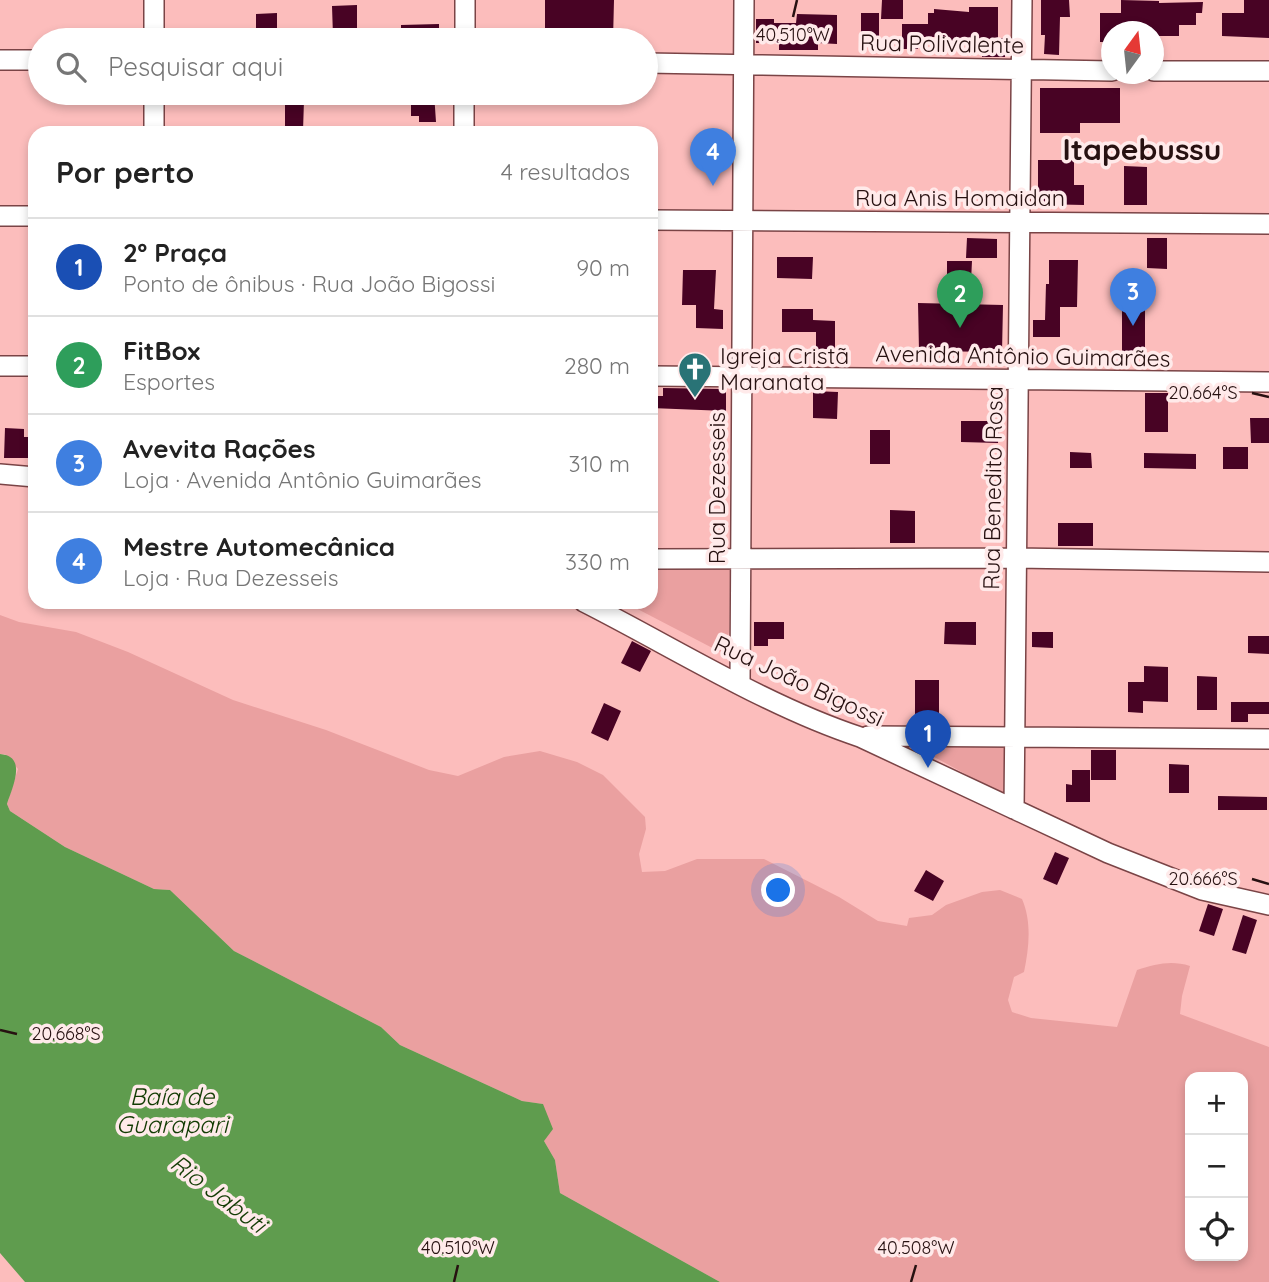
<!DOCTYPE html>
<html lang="pt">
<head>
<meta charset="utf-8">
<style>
	body { margin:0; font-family:Quicksand,sans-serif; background:#f6f6f6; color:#222 }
	.controls { position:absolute; right:21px; bottom:21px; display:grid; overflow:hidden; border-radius:14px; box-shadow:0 4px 10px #0003 }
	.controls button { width:63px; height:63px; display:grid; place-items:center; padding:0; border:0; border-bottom:2px solid #e0e0e0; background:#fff; color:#222; font:35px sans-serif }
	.compass { position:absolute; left:1101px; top:21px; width:63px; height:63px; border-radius:50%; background:#fff; box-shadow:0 4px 10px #0003; rotate:15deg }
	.you { position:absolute; left:779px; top:891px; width:24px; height:24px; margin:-18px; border:5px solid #fff; border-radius:50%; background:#1a73e8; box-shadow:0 0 0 10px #1a73e833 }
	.badge { display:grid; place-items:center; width:46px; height:46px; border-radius:50%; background:#b45309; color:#fff; font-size:23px; font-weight:700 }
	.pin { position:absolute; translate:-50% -58px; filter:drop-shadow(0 2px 4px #0008) }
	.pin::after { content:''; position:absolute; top:37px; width:24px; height:21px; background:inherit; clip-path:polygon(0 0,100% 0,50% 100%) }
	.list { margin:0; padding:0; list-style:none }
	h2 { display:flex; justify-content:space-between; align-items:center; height:91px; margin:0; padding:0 28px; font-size:30px }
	h2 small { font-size:23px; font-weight:400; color:#767676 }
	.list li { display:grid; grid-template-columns:46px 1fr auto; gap:21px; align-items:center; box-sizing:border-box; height:98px; padding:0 28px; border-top:2px solid #e0e0e0 }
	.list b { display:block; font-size:26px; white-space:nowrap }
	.list p { margin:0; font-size:23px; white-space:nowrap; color:#767676 }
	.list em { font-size:23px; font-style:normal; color:#767676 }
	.icon { flex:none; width:38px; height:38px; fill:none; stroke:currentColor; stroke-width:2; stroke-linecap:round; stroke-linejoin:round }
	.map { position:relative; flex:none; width:1269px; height:1282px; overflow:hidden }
	.search { position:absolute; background:#fff; box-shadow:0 4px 10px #0003; left:28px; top:28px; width:630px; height:77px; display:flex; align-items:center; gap:18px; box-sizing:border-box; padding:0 24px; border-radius:38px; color:#767676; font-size:26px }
	.panel { position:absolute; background:#fff; box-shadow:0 4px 10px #0003; left:28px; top:126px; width:630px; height:483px; border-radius:21px }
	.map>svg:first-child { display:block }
	.green { fill:#eaa0a0; fill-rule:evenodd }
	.water { fill:#5f9c4e }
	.building { fill:#480324 }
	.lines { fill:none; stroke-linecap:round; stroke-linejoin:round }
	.minor-casing { stroke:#7a4446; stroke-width:22 }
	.minor { stroke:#fff; stroke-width:19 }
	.ticks { fill:none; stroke:#271111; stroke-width:2.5 }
	.labels { text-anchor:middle; stroke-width:7; stroke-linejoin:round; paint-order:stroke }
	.street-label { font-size:23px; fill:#271111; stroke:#ffeaea }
	.poi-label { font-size:23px; fill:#271111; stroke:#ffeaea; text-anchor:start }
	.water-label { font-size:24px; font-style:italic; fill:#123b03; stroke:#ffeaea }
	.district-label { font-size:30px; font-weight:bold; fill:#271111; stroke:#ffeaea }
	.ticks-label { font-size:18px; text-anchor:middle; fill:#271111; stroke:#ffeaea; stroke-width:7; stroke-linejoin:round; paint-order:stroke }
</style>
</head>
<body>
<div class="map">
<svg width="1269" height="1282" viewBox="0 0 1269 1282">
	<rect width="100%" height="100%" fill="#fcbdbc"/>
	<path class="green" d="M 730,566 L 729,632 L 724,654 L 624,602 L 651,602 L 651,568 Z
		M 0,615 L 19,622 L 76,632 L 128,652 L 233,700 L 326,730 L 429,770 L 458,776 L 504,757 L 540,751 L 577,762 L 603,775 L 645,817 L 646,829 L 639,854 L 642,872 L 665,871 L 697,859 L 764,859 L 839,897 L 878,921 L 907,926 L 909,918 L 932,915 L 946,905 L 982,892 L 1000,890 L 1022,899 C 1032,922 1029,948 1024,972 L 1014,977 L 1008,1000 L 1012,1012 L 1031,1018 L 1117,1027 L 1137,970 C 1156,964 1171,960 1190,966 L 1182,996 L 1180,1014 L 1269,1047 L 1269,1282 L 720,1282 L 560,1193 L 555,1160 L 544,1141 L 543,1104 L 522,1101 L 400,1045 L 381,1027 L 234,951 L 170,890 L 154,889 L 65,847 L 10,811 L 7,804 L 18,769 L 5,754 L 0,754 ZM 1190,1077 L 1243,1077 L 1243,1256 L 1190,1256 Z
		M 1009,742 L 1006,796 L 912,745 Z"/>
	<path class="water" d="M 0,754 C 28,756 12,788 7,804 L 10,811 L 65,847 L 154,889 L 170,890 L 234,951 L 381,1027 L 400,1045 L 522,1101 L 543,1104 L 553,1129 L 544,1141 L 555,1160 L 560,1193 L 720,1282 L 25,1282 L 0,1253 Z"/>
	<path class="building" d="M 545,0 L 614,0 L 613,40 L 545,40 Z
		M 882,0 L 903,0 L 903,19 L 881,19 Z
		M 1041,0 L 1069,0 L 1070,17 L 1060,17 L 1059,55 L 1044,54 L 1045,35 L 1041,35 Z
		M 1121,0 L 1159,1 L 1159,3 L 1203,2 L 1202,13 L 1196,13 L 1196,25 L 1179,25 L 1179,36 L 1153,36 L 1153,32 L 1141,32 L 1141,25 L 1117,26 L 1117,32 L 1111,32 L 1111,42 L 1100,42 L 1100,13 L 1121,13 Z
		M 1244,0 L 1269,0 L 1269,38 L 1222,36 L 1222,13 L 1244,13 Z
		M 357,5 L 357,36 L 333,36 L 332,6 Z
		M 969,7 L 998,7 L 998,38 L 1005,38 L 1005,57 L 982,57 L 982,47 L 977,47 L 977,44 L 946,44 L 946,37 L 918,37 L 918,49 L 902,49 L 902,24 L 928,24 L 928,13 L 934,13 L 934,9 L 969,12 Z
		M 277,13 L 277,40 L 256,40 L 256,14 Z
		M 861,13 L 879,13 L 879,42 L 861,42 Z
		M 797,14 L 837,15 L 837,44 L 818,43 L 818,50 L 779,50 L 779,43 L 756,43 L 756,19 L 774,19 L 774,23 L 796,23 Z
		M 439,24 L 439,40 L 401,40 L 401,25 Z
		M 1040,88 L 1120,88 L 1120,123 L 1080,123 L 1080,133 L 1040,133 Z
		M 411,93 L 434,93 L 436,122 L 419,122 L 419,116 L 411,116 Z
		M 285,99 L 304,100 L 303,131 L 285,130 Z
		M 1038,160 L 1074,160 L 1074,185 L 1084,185 L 1084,205 L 1038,204 Z
		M 1124,166 L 1147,167 L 1147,205 L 1124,205 Z
		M 967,238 L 997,239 L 997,258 L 966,258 Z
		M 1147,238 L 1167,238 L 1167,269 L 1147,268 Z
		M 777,257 L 813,257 L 812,279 L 777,278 Z
		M 1049,260 L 1078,260 L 1077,307 L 1060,307 L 1060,337 L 1033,337 L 1033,320 L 1045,320 L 1046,284 L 1049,284 Z
		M 947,261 L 972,261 L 971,281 L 953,281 L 953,276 L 947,276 Z
		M 683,270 L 716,270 L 714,309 L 723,310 L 723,329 L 696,328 L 696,305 L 682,305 Z
		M 1122,299 L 1145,300 L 1145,352 L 1122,352 Z
		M 918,303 L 1003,305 L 1002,352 L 919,351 Z
		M 782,309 L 813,309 L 813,320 L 835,321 L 835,354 L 816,354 L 816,332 L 782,332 Z
		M 663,388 L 726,389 L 726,411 L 651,408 L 651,396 L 663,396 Z
		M 813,391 L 838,392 L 837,419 L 813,418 Z
		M 1145,393 L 1168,393 L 1168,432 L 1145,432 Z
		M 1250,418 L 1269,418 L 1269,443 L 1251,443 Z
		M 961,421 L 999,421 L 998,443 L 961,442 Z
		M 5,428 L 24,429 L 24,437 L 31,437 L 30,458 L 4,458 Z
		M 870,430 L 890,430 L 890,464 L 870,464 Z
		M 1223,447 L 1248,447 L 1248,469 L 1223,469 Z
		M 1070,452 L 1091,453 L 1092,468 L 1070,468 Z
		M 1144,453 L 1196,454 L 1196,469 L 1144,468 Z
		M 890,510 L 915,511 L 915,543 L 890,543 Z
		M 1058,523 L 1093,523 L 1093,546 L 1058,546 Z
		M 754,622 L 784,622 L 784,639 L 768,639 L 768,646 L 754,646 Z
		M 945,622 L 976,622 L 976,645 L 944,644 Z
		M 1032,632 L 1053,632 L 1053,648 L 1032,647 Z
		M 1248,636 L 1269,636 L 1269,654 L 1248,653 Z
		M 632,641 L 651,651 L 640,672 L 621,663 Z
		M 1144,666 L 1168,667 L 1168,702 L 1143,701 L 1143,713 L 1128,712 L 1128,682 L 1144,682 Z
		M 1197,676 L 1217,677 L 1217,710 L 1197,710 Z
		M 915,680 L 939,680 L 939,719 L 915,719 Z
		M 1231,702 L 1269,702 L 1269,714 L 1248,714 L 1248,722 L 1231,722 Z
		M 604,703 L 621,711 L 608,741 L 591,733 Z
		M 1091,750 L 1116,750 L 1116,780 L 1091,780 Z
		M 1169,764 L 1189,765 L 1189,793 L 1169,793 Z
		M 1072,770 L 1090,770 L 1090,802 L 1066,802 L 1066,784 L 1072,785 Z
		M 1218,796 L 1267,797 L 1267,810 L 1218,810 Z
		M 1055,852 L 1069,858 L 1057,885 L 1043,879 Z
		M 926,870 L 944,881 L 933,901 L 914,891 Z
		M 1208,904 L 1223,909 L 1214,936 L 1199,931 Z
		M 1243,915 L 1257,920 L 1246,954 L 1232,950 Z"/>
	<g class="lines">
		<g class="minor-casing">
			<path id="minor" d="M 154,40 L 154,0
				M 465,40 L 465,0
				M 0,60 L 40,60
				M 646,63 L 1112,71
				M 1154,71 L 1269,71
				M 154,133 L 154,93
				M 464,133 L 464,93
				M 0,216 L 35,216
				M 651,220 L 1269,224
				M 0,366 L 35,366
				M 651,376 L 1269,382
				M 0,474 L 35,477
				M 651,559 L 1015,558 L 1269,562
				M 584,602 C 673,647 766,706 860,737 L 1108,853 L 1202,890 L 1269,905
				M 740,683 L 744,0
				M 868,736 L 1269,739
				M 1014,809 L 1022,0"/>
		</g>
		<use href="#minor" class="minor"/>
	</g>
	<path class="ticks" d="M 793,17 L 797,0M 1252,393 L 1269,397M 1252,879 L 1269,884M 0,1030 L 17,1034M 454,1282 L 458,1265M 911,1282 L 916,1265"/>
	<defs>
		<g id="church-pin" transform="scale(1.75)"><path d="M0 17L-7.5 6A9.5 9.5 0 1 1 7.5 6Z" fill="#297376" stroke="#ffeaea"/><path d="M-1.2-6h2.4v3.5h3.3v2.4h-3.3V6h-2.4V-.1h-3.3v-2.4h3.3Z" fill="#fff"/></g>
	</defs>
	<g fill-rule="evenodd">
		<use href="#church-pin" x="695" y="369"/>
	</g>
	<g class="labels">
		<g class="street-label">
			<text transform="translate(942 44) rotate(1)" y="8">Rua Polivalente</text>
			<text x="960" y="206">Rua Anis Homaidan</text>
			<text transform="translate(1023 356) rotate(1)" y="8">Avenida Antônio Guimarães</text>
			<text transform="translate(717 488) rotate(-90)" y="8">Rua Dezesseis</text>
			<text transform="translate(993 488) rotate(-89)" y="8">Rua Benedito Rosa</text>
			<text transform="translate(799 681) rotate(25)" y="8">Rua João Bigossi</text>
		</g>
		<g class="poi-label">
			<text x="720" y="364">Igreja Cristã<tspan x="720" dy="26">Maranata</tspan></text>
		</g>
		<g class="water-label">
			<text x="172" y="1105">Baía de<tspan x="172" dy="28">Guarapari</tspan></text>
			<text transform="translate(218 1194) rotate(37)" y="8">Rio Jabuti</text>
		</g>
		<g class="district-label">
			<text x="1142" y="160">Itapebussu</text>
		</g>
	</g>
	<g class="ticks-label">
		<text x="793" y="41">40.510°W</text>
		<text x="1203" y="399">20.664°S</text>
		<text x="1203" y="885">20.666°S</text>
		<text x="66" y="1040">20.668°S</text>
		<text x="458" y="1254">40.510°W</text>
		<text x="916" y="1254">40.508°W</text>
	</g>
</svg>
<div class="controls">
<button>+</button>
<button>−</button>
<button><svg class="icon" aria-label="locate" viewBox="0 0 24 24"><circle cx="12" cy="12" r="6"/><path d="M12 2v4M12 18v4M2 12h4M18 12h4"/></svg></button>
</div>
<svg class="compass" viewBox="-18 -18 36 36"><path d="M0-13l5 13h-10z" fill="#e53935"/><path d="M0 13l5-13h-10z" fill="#767676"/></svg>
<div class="you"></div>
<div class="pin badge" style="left:928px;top:768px;background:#1a4fb4">1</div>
<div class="pin badge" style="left:960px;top:328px;background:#2e9e5b">2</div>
<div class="pin badge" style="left:1133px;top:326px;background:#3f7fe0">3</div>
<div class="pin badge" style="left:713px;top:186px;background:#3f7fe0">4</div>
<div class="search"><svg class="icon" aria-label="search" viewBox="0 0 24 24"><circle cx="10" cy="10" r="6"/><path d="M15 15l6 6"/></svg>Pesquisar aqui</div>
<section class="panel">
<h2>Por perto<small>4 resultados</small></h2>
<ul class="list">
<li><span class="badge" style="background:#1a4fb4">1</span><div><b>2º Praça</b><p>Ponto de ônibus · Rua João Bigossi</p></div><em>90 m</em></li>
<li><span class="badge" style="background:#2e9e5b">2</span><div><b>FitBox</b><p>Esportes</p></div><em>280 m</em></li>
<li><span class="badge" style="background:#3f7fe0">3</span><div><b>Avevita Rações</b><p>Loja · Avenida Antônio Guimarães</p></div><em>310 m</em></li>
<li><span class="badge" style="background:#3f7fe0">4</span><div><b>Mestre Automecânica</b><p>Loja · Rua Dezesseis</p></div><em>330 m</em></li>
</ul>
</section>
</div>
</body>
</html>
